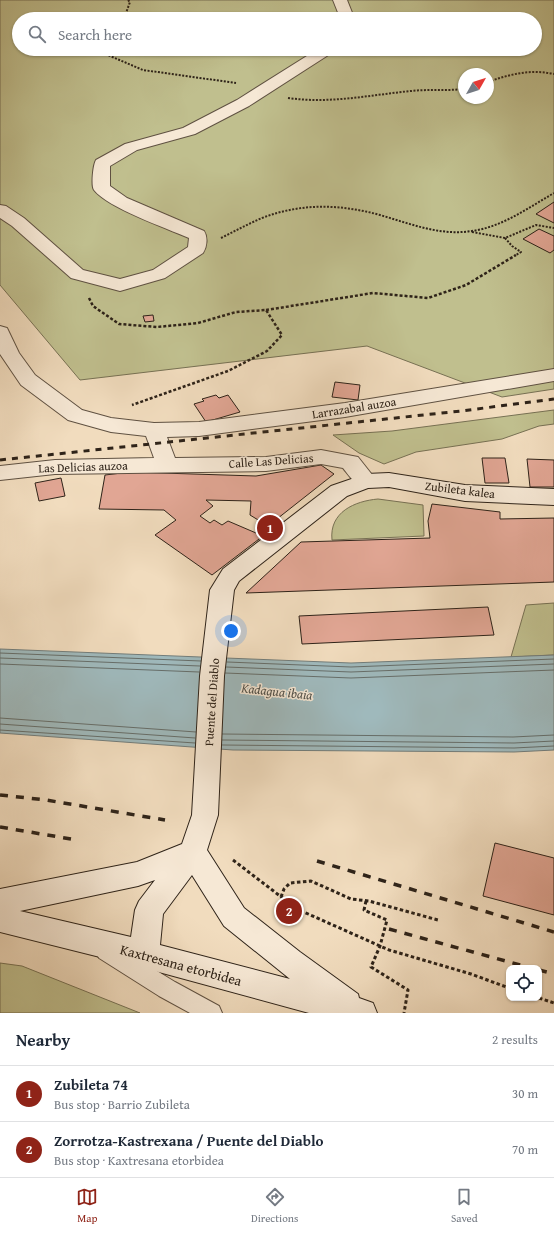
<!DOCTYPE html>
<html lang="en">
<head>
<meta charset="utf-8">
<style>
	body { margin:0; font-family:"Gentium Book Plus",serif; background:#f6f6f7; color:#1f2937 }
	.controls { position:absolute; right:12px; bottom:12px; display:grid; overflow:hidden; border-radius:8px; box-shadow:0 1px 3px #0004 }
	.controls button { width:36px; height:36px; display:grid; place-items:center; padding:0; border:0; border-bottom:1px solid #e0e1e3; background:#fff; color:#1f2937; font:20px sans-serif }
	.compass { position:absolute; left:458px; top:68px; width:36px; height:36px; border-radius:50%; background:#fff; box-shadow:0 1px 3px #0004; rotate:51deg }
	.you { position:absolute; left:231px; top:631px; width:14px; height:14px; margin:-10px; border:3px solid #fff; border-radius:50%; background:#1a73e8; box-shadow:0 0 0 6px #1a73e833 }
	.badge { display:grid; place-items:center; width:26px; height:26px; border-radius:50%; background:#8f2418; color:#fff; font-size:13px; font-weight:700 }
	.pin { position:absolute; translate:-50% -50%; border:2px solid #fff; box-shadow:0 1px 4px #0006 }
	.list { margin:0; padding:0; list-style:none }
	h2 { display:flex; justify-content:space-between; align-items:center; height:52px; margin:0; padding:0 16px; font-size:17px }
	h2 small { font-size:13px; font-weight:400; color:#747a83 }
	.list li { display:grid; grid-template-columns:26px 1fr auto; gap:12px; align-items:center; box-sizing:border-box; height:56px; padding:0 16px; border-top:1px solid #e0e1e3 }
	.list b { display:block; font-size:15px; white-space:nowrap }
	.list p { margin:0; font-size:13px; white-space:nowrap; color:#747a83 }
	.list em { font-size:13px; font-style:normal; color:#747a83 }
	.icon { flex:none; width:22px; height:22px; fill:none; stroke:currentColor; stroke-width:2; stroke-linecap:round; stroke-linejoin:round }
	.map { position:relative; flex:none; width:554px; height:1013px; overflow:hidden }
	.search { position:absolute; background:#fff; box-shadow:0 1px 3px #0004; left:12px; right:12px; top:12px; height:44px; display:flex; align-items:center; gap:10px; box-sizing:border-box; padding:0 14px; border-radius:22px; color:#747a83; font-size:15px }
	.sheet { height:164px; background:#fff }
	nav { display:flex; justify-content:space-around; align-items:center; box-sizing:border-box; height:56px; border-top:1px solid #e0e1e3; background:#fff; font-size:11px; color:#747a83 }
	nav a { display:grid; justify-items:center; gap:2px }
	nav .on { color:#8f2418 }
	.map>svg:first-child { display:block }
	.green { fill:#c0bf8e; stroke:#777154; fill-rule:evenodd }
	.water { fill:#9fb9bc; stroke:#727d7b }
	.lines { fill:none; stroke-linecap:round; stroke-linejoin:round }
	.shore { stroke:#666e6a; stroke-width:1 }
	.building { fill:#e1a694; stroke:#2e2319 }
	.lane-casing { stroke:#5f5142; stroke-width:2 }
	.street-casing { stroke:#5f5142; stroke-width:2 }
	.secondary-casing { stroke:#2e2319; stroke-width:2 }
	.path-far2 { stroke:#2e2319; stroke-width:2; stroke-dasharray:2 1.5; stroke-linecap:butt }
	.path-far1 { stroke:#2e2319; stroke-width:2.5; stroke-dasharray:3 2; stroke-linecap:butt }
	.path { stroke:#2e2319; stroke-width:3; stroke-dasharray:3.5 2.5; stroke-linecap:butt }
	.lane { fill:#f6e8d5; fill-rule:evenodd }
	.street { fill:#f6e8d5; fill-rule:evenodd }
	.secondary { fill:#f6e8d5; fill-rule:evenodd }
	.rail-far1 { stroke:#2e2319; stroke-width:3; stroke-dasharray:6 6; stroke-linecap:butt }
	.rail { stroke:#2e2319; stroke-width:3.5; stroke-dasharray:8 8; stroke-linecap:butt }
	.labels { text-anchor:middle; stroke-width:3; stroke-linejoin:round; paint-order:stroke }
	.street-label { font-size:12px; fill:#2e2319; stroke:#f6e8d5 }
	.water-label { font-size:13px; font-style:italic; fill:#50504a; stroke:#f6e8d5 }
	.near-street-label { font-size:14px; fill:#2e2319; stroke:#f6e8d5 }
</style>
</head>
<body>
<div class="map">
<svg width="554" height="1013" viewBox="0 0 554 1013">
	<rect width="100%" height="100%" fill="#f1dcbe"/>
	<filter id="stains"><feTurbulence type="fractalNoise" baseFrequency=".005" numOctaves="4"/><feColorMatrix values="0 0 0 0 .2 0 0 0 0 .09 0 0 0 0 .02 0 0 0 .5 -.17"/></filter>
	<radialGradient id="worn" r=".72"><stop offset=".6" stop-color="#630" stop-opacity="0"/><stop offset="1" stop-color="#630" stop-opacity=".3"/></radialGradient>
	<path class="green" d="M 0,0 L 554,0 L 554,389 L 502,397 L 367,346 L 80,380 L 0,285 ZM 19,19 L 535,19 L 535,49 L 19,49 ZM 464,74 L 488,74 L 488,98 L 464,98 Z
		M 554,410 L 554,424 L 539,426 L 502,439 L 416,452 L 384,464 L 359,453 L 333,435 L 392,431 Z
		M 378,499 L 423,505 L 424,536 L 332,540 C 329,512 355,501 378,499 Z
		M 554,603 L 554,655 L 511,657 L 526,605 Z
		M 0,963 L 22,966 L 140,1013 L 0,1013 Z"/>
	<path class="water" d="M 0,649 L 351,663 L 554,655 L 554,750 L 514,752 L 233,750 L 0,733 Z"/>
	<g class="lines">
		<path class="shore" d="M 0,653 L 201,661
			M 0,658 L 200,666
			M 227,662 L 351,667 L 554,659
			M 0,664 L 199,672
			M 226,667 L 351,672 L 554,664
			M 225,673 L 351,678 L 554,670
			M 0,718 L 196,732
			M 0,724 L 195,738
			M 0,730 L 195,743
			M 222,734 L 513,737 L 554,735
			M 222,740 L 514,743 L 554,741
			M 222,745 L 514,748 L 554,746"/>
	</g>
	<path class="building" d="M 554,202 L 554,223 L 536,214 Z
		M 539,229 L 554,236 L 554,250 L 550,253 L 523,239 Z
		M 153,315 L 154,321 L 145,322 L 143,316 Z
		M 335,382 L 360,385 L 358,400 L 332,397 Z
		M 216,395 L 219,398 L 228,395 L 240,412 L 206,422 L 194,404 L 204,401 L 202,399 Z
		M 482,458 L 505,458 L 509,483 L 485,483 Z
		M 527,459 L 554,460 L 554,487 L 530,487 Z
		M 321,465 L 334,474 L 268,526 L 250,515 L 251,501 L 206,500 L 213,506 L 200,516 L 210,523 L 214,520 L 222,525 L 228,521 L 263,536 L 212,575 L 155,535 L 176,520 L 164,510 L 99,509 L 105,475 L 130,472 L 256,476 Z
		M 61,478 L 65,496 L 39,501 L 35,483 Z
		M 432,504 L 500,512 L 500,519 L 554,518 L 554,582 L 246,593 L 301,542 L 430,538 L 428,521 Z
		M 488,607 L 494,635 L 302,644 L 299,616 Z
		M 495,843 L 554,858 L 554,915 L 483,896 Z"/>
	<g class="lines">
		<g class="lane-casing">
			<path id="lane" d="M 106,941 L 113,944 L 175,982 L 219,1006 L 222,1013 L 190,1013 L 159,996 L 99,958 L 95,951 L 99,944 Z"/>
		</g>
		<g class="street-casing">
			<path id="street" d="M 333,0 L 347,0 L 353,15 L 352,19 L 338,19 L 339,15 Z
				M 318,49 L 335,49 L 333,52 L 249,106 L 195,134 L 137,150 L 110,166 L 110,186 L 127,198 L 204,231 C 208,237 207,247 203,253 L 165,278 L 120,291 L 71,278 L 12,226 L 0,218 L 0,205 L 6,206 L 24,218 L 83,270 L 120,279 L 153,270 L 188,247 L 189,238 C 166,228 108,208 94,190 C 91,186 93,165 96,160 L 125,144 L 183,128 L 237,100 Z
				M 0,326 L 7,328 L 19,353 L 35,375 L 82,410 L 111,418 L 154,423 L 199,422 L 345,403 L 554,369 L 554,381 L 345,417 L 199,436 L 167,437 L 175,458 L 266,457 L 321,450 L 358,457 L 377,481 L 374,486 C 358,491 352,479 343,468 L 321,464 L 266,471 L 55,474 L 0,480 L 0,466 L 55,460 L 154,458 L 146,436 L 111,432 L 68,420 L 21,385 L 0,354 Z"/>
		</g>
		<g class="secondary-casing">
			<path id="secondary" d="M 389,473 L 465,485 L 554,489 L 554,505 L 465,501 L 389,487 L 368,488 L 347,496 L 239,581 L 234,590 L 224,676 L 218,815 L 207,850 L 244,908 L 300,952 L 358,994 L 359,998 L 373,1003 L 377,1013 L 309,1013 L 144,968 L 0,932 L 0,889 L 137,862 L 182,844 L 192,815 L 200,676 L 210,590 L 223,569 L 331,486 L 366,474 ZM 192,875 L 224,926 L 290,979 L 160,945 L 163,914 ZM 155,880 L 139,901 L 135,910 L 131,937 L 20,911 L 138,886 Z"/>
		</g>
		<path class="path-far2" d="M 120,19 L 126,13 L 130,2 L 128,0
			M 101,49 L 103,53 L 143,70 L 236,83
			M 488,82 C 510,74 531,69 554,74
			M 288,98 C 330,104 370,95 411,91 C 429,89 446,91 464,89
			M 472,232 L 505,238 L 536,225 L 554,228
			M 221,238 C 235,231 248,224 262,218 C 301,203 340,204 380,215 C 411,224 440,236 472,231 C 502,227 528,208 554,193
			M 505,238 L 512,246 L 521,252 L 514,256"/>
		<path class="path-far1" d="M 89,298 L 93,306 L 119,324 L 157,327 L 198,323 L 236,312 L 266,310 L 282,335 L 267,351 L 228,371 L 132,405
			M 266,310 L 373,293 L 428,298 L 466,285 L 516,255"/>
		<path class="path" d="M 233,860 L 297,909 L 389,950 L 471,974 L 509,988
			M 281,897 L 284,889 L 290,883 L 311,881 L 351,899 L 369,901 L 438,920
			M 366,901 L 364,910 L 387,920 L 380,946 L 371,967 L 408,990 L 404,1013
			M 539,998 L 554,1003"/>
		<use href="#lane" class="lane"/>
		<use href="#street" class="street"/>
		<use href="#secondary" class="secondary"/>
		<path class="rail-far1" d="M 0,460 L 461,411 L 554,399"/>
		<path class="rail" d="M 0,795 L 46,800 L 165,820
			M 0,827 L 71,839
			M 317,861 L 554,932
			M 389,929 L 531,968
			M 539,970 L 554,974"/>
	</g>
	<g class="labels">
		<g class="street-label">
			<text transform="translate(354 408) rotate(-9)" y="4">Larrazabal auzoa</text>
			<text transform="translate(271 461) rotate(-4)" y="4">Calle Las Delicias</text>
			<text transform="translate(83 467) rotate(-2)" y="4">Las Delicias auzoa</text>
			<text transform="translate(460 490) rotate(7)" y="4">Zubileta kalea</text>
			<text transform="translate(212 702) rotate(-86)" y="4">Puente del Diablo</text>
		</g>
		<g class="water-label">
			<text transform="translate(277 691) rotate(6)" y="5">Kadagua ibaia</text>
		</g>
		<g class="near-street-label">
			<text transform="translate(181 965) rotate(15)" y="5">Kaxtresana etorbidea</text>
		</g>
	</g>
	<rect width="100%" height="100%" filter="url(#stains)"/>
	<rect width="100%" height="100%" fill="url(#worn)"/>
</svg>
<div class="controls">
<button><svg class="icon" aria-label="locate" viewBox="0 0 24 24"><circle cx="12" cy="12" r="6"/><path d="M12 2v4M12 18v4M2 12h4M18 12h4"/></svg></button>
</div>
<svg class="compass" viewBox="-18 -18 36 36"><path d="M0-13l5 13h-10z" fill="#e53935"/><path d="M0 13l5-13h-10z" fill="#747a83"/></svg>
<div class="you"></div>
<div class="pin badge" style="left:270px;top:528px">1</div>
<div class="pin badge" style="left:289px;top:911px">2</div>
<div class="search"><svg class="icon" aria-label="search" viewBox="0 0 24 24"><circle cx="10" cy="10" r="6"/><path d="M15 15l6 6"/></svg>Search here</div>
</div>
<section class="sheet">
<h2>Nearby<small>2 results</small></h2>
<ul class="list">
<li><span class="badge">1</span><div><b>Zubileta 74</b><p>Bus stop · Barrio Zubileta</p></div><em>30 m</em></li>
<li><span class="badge">2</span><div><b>Zorrotza-Kastrexana / Puente del Diablo</b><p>Bus stop · Kaxtresana etorbidea</p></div><em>70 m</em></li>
</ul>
</section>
<nav>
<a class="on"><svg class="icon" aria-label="map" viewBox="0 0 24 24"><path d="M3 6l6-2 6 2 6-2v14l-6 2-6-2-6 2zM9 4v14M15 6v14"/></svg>Map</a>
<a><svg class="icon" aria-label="directions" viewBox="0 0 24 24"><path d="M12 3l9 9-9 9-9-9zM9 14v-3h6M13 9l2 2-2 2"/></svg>Directions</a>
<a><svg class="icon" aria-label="saved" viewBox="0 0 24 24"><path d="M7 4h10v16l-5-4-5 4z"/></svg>Saved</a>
</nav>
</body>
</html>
